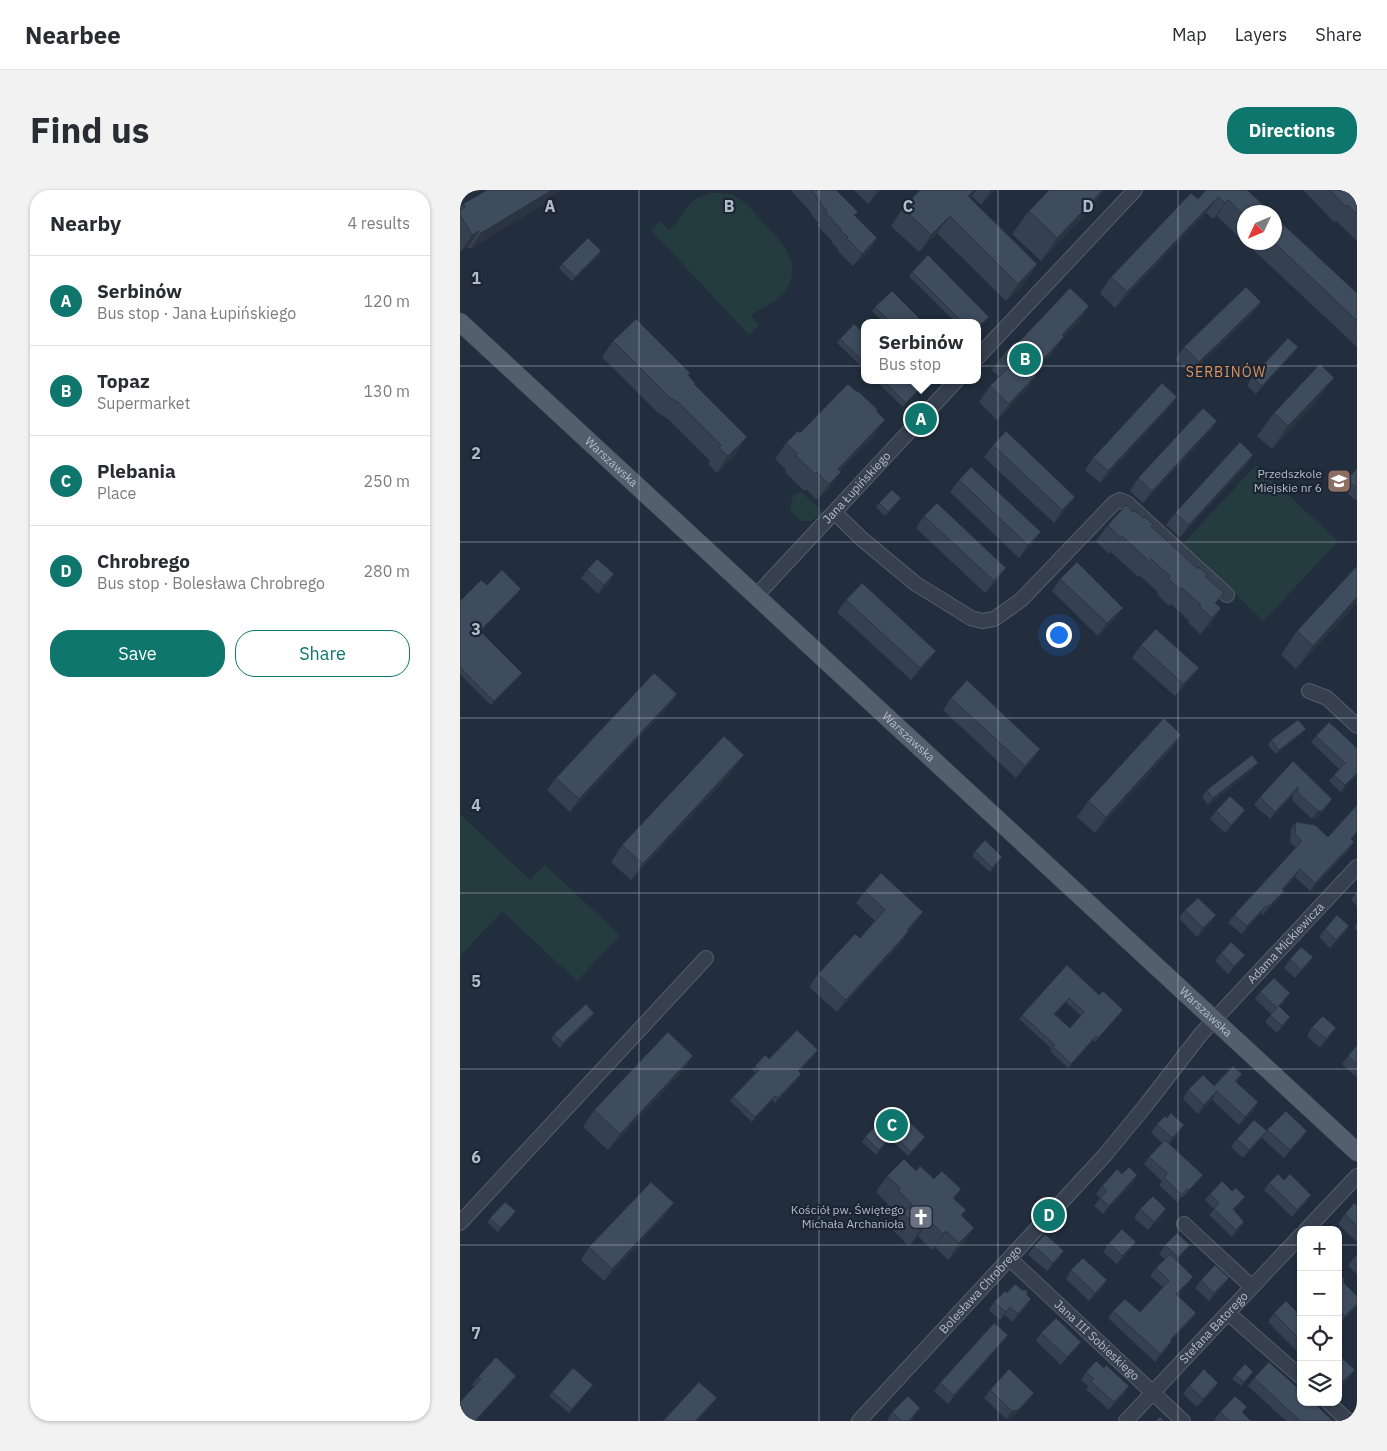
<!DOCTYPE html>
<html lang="en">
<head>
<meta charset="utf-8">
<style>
	body { margin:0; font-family:"IBM Plex Sans",sans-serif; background:#f2f2f3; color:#2b2b33 }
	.controls { position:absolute; right:15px; bottom:15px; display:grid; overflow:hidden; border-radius:10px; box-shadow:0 1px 4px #0004 }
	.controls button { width:45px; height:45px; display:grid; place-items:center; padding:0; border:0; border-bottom:1px solid #e1e1e2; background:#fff; color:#2b2b33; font:25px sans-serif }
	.compass { position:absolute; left:777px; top:15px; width:45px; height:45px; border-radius:50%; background:#fff; box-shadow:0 1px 4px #0004; rotate:226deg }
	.you { position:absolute; left:598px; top:444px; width:18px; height:18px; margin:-12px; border:4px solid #fff; border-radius:50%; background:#1a73e8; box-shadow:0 0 0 8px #1a73e833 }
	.badge { display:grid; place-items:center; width:32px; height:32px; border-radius:50%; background:#0f766e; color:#fff; font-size:16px; font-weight:700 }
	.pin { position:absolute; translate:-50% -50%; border:2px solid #fff; box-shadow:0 1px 5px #0006 }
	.popup { position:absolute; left:401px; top:129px; width:120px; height:65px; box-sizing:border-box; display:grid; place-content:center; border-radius:10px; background:#fff; filter:drop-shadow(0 1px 4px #0005); font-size:16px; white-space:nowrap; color:#7c7c81 }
	.popup b { font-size:19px; color:#2b2b33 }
	.popup::after { content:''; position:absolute; left:50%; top:100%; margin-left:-10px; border:10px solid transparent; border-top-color:#fff }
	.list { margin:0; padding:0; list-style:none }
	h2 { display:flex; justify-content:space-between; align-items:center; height:65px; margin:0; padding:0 20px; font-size:21px }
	h2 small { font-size:16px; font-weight:400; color:#7c7c81 }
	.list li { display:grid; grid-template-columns:32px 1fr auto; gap:15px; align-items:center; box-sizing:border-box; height:90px; padding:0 20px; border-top:1px solid #e1e1e2 }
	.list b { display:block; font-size:19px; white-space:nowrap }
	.list p { margin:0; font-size:16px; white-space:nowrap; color:#7c7c81 }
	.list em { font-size:16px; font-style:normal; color:#7c7c81 }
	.actions { display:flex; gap:10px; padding:15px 20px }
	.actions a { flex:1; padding:11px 0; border:1px solid #0f766e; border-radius:20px; text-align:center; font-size:18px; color:#0f766e }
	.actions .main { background:#0f766e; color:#fff }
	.icon { flex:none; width:28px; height:28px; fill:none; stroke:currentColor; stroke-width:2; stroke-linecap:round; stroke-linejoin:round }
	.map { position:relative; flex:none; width:897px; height:1231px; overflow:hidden; border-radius:20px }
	header { display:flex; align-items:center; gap:30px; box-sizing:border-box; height:70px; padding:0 25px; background:#fff; border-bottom:1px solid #e1e1e2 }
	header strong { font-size:24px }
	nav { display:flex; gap:28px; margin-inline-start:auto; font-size:18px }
	.intro { display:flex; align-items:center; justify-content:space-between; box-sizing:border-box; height:120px; padding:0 30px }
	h1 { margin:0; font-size:35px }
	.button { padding:12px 22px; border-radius:20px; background:#0f766e; color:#fff; font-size:18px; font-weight:700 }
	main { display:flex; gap:30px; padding:0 30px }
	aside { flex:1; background:#fff; border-radius:20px; box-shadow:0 1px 4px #0004 }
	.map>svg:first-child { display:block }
	.green { fill:#243c3f }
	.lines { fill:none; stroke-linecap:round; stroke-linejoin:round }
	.minor-casing { stroke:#545e6c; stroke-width:16 }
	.major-casing { stroke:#3f4957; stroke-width:19 }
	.minor { stroke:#36404e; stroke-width:14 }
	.major { stroke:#545f6e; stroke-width:18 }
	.wall { fill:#354151; fill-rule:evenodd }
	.shaded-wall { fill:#2b3542 }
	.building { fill:#3e4c5e; stroke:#2b3542; fill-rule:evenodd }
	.grid { fill:none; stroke:#b2bbc9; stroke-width:1; stroke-opacity:0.55 }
	.labels { text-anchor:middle; stroke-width:4.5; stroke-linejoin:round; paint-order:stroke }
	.street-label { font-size:12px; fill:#b2bbc9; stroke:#1b2533 }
	.poi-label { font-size:12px; fill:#b2bbc9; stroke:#1b2533; text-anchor:end }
	.neighbourhood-label { font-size:14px; letter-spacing:1px; fill:#db935b; stroke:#1b2533 }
	.grid-label { font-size:16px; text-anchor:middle; font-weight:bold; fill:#b2bbc9; stroke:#1b2533; stroke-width:4.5; stroke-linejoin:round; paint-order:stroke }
</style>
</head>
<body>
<header>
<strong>Nearbee</strong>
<nav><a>Map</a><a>Layers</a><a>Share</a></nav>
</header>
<div class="intro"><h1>Find us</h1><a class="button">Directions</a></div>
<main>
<aside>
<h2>Nearby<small>4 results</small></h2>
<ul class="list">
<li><span class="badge">A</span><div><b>Serbinów</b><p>Bus stop · Jana Łupińskiego</p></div><em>120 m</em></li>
<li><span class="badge">B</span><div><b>Topaz</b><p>Supermarket</p></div><em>130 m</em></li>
<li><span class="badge">C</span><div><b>Plebania</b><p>Place</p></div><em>250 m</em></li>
<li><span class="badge">D</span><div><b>Chrobrego</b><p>Bus stop · Bolesława Chrobrego</p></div><em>280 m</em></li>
</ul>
<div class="actions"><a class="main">Save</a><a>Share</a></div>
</aside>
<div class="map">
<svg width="897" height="1231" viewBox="0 0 897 1231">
	<rect width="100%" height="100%" fill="#222e3e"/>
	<path class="green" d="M 251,3 C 259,3 267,3 274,6 C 285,11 292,21 300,29 C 317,47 341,68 329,95 C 321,113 303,115 291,126 L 299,135 L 289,145 L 191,40 L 200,31 L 209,40 L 219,30 L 230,13 L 237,8 Z
		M 796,275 L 878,351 L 804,431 L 722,355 Z
		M 340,301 L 364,323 L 351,331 L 341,331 L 330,320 L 333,305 Z
		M 0,624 L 70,690 L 85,675 L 160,745 L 117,791 L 42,721 L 0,766 Z"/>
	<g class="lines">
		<g class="minor-casing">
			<g id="minor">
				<path d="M 517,168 L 675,0"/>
				<path d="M 375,323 L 403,350 L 456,394 L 511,428 L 522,431 L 534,429 L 561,410 L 654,313 L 660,310 L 667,313 L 767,405"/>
				<path id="s1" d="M 296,406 L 497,190"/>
				<path d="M 849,501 L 867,508 L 897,536"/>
				<path d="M 0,1033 L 246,768"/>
				<path d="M 724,1034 L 792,1097"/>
				<path d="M 846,1040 L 897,986"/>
				<path id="s2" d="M 550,1069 L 723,1231"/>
				<path d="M 768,1123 L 841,1187"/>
				<path d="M 868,1212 L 888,1231"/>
				<path id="s3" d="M 399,1231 L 645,965 L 686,915 L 741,844 L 897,677"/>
				<path id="s4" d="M 666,1231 L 841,1045"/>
			</g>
		</g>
		<g class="major-casing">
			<g id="major">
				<path id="s5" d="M 0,132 L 897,962"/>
			</g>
		</g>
		<use href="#minor" class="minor"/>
		<use href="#major" class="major"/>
	</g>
	<path class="wall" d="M 331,0 L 376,0 L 395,26 L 417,48 L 409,61 L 393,76 L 378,61 L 379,60 L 371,52 L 372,51 L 357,35 L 359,33 L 351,25 L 352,24 Z
		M 394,0 L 421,0 L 408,14 Z
		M 460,0 L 535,0 L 521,15 L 512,6 L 510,9 L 577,74 L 565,92 L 546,111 L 477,43 L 459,62 L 431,36 L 443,18 Z
		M 787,0 L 784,22 L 784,52 L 757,26 L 753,29 L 746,23 L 655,118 L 640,103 L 651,87 L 738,9 Z
		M 843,0 L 897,0 L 897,51 L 876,31 L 875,33 Z
		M 87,9 L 82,15 L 10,59 L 8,57 L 1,61 L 0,60 L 0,19 L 3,14 Z
		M 634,15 L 581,71 L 552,44 L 569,21 Z
		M 785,52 L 814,52 L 897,103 L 897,157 Z
		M 141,61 L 138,66 L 112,91 L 99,78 L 102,74 Z
		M 452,82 L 529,127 L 526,131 L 517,133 L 496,133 L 449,86 Z
		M 801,112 L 792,124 L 730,184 L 715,169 L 724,157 Z
		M 629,116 L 618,133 L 601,150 L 592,163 L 575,182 L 577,184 L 566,200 L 537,230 L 519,212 L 530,196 L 540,187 L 532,180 L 544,164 L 556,155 Z
		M 415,117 L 464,133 L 424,133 L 412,121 Z
		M 405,144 L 405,180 L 377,153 L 380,149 Z
		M 153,151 L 228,185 L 276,264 L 257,283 L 248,274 L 250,271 L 208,229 L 198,223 L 142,167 Z
		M 838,157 L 832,165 L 796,204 L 787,196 L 792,187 Z
		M 415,190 L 452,190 L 457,202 L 443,217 Z
		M 717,207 L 708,219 L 640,293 L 625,280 L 633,268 Z
		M 857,211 L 812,259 L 797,246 L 814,223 Z
		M 417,222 L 414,246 L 380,281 L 369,298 L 357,310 L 346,299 L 344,301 L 325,282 L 326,280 L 315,269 L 326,253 L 340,243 Z
		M 757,231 L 749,243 L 683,313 L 670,301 L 678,288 Z
		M 533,255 L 615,307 L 606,319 L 594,333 L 524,267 Z
		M 793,265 L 785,277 L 720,347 L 706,335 L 715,323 Z
		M 897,278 L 897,311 L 881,298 Z
		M 499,290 L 572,354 L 559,368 L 490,302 Z
		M 419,313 L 438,313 L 425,326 L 416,317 Z
		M 673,322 L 691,336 L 745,386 L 756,414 L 761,418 L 750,435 L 740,444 L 728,432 L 729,431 L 711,414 L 709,416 L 697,404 L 698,402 L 679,385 L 678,387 L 651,362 L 649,364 L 636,351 L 648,335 Z
		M 464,326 L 538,390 L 525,403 L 456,338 Z
		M 897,376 L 897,413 L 836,479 L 821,465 L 837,441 Z
		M 127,380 L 149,393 L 138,404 L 121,388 Z
		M 600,389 L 654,430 L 638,446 L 592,401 Z
		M 27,395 L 61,399 L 58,403 L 20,441 L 62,483 L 59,487 L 31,515 L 0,484 L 0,411 Z
		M 386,410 L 467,473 L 451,490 L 377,422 Z
		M 681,455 L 730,490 L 715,506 L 672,468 Z
		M 217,504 L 208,517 L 110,622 L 87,600 L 96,588 Z
		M 491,508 L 572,571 L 556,588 L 483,520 Z
		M 843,543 L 816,564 L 808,555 L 811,550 Z
		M 721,545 L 710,561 L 635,643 L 617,627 L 628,611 Z
		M 856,546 L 897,558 L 897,585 L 881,602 L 869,591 L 879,579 L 851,552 Z
		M 833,571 L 872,609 L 857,629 L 852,629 L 832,610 L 833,605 L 810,629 L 794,615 L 800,607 Z
		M 793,580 L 748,615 L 742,607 L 747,600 Z
		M 273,581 L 171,690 L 151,672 L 162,655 Z
		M 785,620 L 779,628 L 765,643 L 750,629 L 756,621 Z
		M 836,632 L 868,647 L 892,650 L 889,660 L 850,701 L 835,687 L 823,700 L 824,701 L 819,709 L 803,725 L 801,723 L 782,744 L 768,733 L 774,725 L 836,658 L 830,652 L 831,639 Z
		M 515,661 L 542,667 L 530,682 L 512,666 Z
		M 405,701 L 455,734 L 449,741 L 440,754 L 377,822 L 349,797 L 358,784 L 400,748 L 415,731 L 396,713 Z
		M 897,701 L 897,716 L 891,710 Z
		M 725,720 L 756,725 L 750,734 L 737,747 L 719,728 Z
		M 897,733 L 897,741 L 894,738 Z
		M 865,739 L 883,745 L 870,758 L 859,747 Z
		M 761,763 L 785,765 L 779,773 L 768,784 L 755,771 Z
		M 853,767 L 847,775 L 835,788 L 824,778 L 830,769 Z
		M 607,775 L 660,824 L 635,852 L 633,850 L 608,878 L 590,861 L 592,859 L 559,829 ZM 606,812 L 621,826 L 610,838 L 595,824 Z
		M 800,802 L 825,810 L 819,817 L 825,834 L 817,843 L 805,832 L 811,824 L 795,809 Z
		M 132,827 L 100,858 L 91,849 L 94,844 Z
		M 852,837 L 870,846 L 860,858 L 847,846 Z
		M 897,855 L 897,885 L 896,887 L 882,874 L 888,866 Z
		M 355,864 L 339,881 L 339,888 L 315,913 L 312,910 L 292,932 L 270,911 L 273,907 L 296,883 L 292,880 L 295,876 L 309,869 Z
		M 222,882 L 148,960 L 123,937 L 134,920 Z
		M 782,884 L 776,892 L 798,912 L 793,921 L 779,935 L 752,910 L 738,924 L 723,909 L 728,900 L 754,896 Z
		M 434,917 L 462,951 L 448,966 L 430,949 L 416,965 L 402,952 L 405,947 Z
		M 826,921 L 842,949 L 824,968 L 802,948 L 783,968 L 771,957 L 777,949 L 806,941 Z
		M 707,928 L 724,935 L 719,944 L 709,954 L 743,985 L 737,992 L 723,1007 L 722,1006 L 717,1012 L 699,995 L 702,991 L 684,974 L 689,967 L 702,953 L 691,942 L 697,934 Z
		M 456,981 L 474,989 L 501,999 L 494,1009 L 506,1020 L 502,1026 L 514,1038 L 503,1054 L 488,1070 L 475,1057 L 472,1060 L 458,1046 L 449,1056 L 432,1039 L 439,1029 L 426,1016 L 428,1014 L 416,1002 L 427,986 Z
		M 662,984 L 677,985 L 672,994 L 643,1024 L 634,1016 L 640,1008 L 636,1004 L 642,996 Z
		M 809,993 L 846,1012 L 832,1027 L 804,1000 Z
		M 750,1004 L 780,1014 L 774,1020 L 784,1032 L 779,1039 L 772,1047 L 749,1025 L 754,1019 L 745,1010 Z
		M 897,1015 L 897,1052 L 878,1034 L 885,1024 Z
		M 680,1019 L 701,1027 L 688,1040 L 674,1028 Z
		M 56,1021 L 38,1042 L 28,1033 L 30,1028 Z
		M 205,1026 L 144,1091 L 121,1070 L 129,1057 Z
		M 649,1053 L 670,1060 L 657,1074 L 643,1062 Z
		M 705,1055 L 724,1063 L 717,1071 L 733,1087 L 728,1094 L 717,1105 L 736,1123 L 731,1130 L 711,1150 L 707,1159 L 695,1172 L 648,1128 L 653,1121 L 680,1122 L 703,1097 L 690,1086 L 696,1078 L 705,1069 L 699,1064 Z
		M 574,1056 L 604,1061 L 598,1069 L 587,1081 L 568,1065 Z
		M 897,1064 L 897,1084 L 888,1076 Z
		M 611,1080 L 647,1090 L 642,1098 L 629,1111 L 606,1089 Z
		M 878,1084 L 885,1090 L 883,1092 L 897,1106 L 897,1116 L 879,1134 L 878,1134 Z
		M 741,1090 L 763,1096 L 749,1111 L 735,1098 Z
		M 562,1100 L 566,1117 L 552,1132 L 545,1125 L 540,1130 L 529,1120 L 534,1112 L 547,1103 Z
		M 814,1123 L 836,1123 L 841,1127 L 841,1165 L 808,1132 Z
		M 581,1143 L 621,1152 L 615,1160 L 601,1175 L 576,1151 Z
		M 548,1145 L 542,1153 L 488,1214 L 474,1201 L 480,1193 Z
		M 878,1169 L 895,1180 L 889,1188 L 878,1199 Z
		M 644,1178 L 669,1196 L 664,1204 L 649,1220 L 626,1199 L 628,1196 L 621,1190 L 626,1182 Z
		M 793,1182 L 781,1196 L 772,1189 L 775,1185 Z
		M 18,1187 L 50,1194 L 14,1197 L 12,1195 Z
		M 794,1188 L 873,1231 L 826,1231 L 788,1196 Z
		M 758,1193 L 753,1201 L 737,1217 L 723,1204 L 729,1196 Z
		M 133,1195 L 109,1223 L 89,1206 L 92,1202 Z
		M 530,1200 L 568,1211 L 552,1228 L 546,1229 L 524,1208 Z
		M 432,1222 L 454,1227 L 450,1231 L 427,1231 Z
		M 760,1222 L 782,1223 L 791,1231 L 755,1231 L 754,1230 Z"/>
	<path class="shaded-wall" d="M 89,0 L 101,0 L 87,9 L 82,15 L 10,59 L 21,43 Z
		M 418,0 L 421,0 L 408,14 Z
		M 514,0 L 517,0 L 512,6 L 496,24 L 508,6 Z
		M 531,0 L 535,0 L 521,15 Z
		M 643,0 L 645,0 L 634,15 L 581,71 L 597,48 Z
		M 758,7 L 746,23 L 655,118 L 667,102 Z
		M 768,10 L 757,26 L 753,29 L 765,13 Z
		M 490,26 L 477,43 L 459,62 L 471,45 Z
		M 19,41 L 8,57 L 1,61 L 12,45 Z
		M 417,48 L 409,61 L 393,76 L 402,64 Z
		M 141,61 L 138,66 L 112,91 L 115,87 Z
		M 577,74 L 565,92 L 546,111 L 558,94 Z
		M 801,112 L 792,124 L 730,184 L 739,172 Z
		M 629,116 L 618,133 L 601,150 L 592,163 L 561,196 L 573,180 L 602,145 Z
		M 838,157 L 832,165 L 796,204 L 802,196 Z
		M 577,184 L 566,200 L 537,230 L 549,214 Z
		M 874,188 L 857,211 L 812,259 L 828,236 Z
		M 460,198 L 457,202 L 443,217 L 446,213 Z
		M 717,207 L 708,219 L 640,293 L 648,281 Z
		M 425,230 L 414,246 L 367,295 L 378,279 Z
		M 757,231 L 749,243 L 683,313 L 692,301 Z
		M 287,247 L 276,264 L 257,283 L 268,266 Z
		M 793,265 L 785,277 L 720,347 L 729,335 Z
		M 381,282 L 369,298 L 357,310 L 369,294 Z
		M 615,307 L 606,319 L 594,333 L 602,320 Z
		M 441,308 L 438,313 L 425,326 L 428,322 Z
		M 581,342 L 572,354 L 559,368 L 568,355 Z
		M 662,346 L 651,362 L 649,364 L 660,348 Z
		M 546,378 L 538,390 L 525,403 L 534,391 Z
		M 154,384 L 149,393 L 138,404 L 144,395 Z
		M 61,399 L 58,403 L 17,445 L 20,441 Z
		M 897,407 L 897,413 L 836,479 L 853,456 Z
		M 663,418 L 654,430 L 638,446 L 647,433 Z
		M 761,418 L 750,435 L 740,444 L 752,428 Z
		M 476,461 L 467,473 L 451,490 L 460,478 Z
		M 739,478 L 730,490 L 715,506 L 723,494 Z
		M 62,483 L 59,487 L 31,515 L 34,511 Z
		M 217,504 L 208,517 L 110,622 L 119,609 Z
		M 846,539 L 843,543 L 816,564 L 819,560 Z
		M 721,545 L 710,561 L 635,643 L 646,627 Z
		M 580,559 L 572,571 L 556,588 L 565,576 Z
		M 284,565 L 273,581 L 171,690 L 183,674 Z
		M 798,573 L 793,580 L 748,615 L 753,608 Z
		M 897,583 L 897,585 L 881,602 L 885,595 Z
		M 838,597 L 833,605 L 810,629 L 815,622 Z
		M 872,609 L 857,629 L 852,629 L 858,621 Z
		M 785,620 L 779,628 L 765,643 L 771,635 Z
		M 894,652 L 889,660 L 850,701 L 855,693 Z
		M 840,679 L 835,687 L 816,706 L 822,699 Z
		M 824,701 L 819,709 L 803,725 L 808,717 Z
		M 806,716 L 801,723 L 782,744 L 787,736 Z
		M 463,722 L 455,734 L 439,752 L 447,740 Z
		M 756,725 L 750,734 L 737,747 L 743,738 Z
		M 889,736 L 883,745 L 870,758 L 876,750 Z
		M 449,741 L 440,754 L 377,822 L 386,810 Z
		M 785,765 L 779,773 L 768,784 L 774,776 Z
		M 853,767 L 847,775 L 835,788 L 841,780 Z
		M 663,820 L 660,824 L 635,852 L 638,848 Z
		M 134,823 L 132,827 L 100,858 L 103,853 Z
		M 830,827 L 825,834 L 817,843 L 822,836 Z
		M 876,838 L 870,846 L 860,858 L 866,849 Z
		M 636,846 L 633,850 L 608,878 L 611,874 Z
		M 358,860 L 355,864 L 336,885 L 338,881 Z
		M 233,866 L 222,882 L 148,960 L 160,944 Z
		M 341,884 L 339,888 L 315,913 L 318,908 Z
		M 757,901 L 752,910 L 738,924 L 744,915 Z
		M 315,906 L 312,910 L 292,932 L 295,927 Z
		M 798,912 L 793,921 L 779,935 L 785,927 Z
		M 724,935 L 719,944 L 706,957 L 712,948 Z
		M 807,941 L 801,949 L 783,968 L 789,960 Z
		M 847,941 L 842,949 L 824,968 L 830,960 Z
		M 433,945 L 430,949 L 416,965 L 419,960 Z
		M 465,947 L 462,951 L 448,966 L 451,962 Z
		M 677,985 L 672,994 L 643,1024 L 649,1016 Z
		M 851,1005 L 846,1012 L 832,1027 L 837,1020 Z
		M 785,1007 L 780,1014 L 768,1026 L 773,1019 Z
		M 214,1013 L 205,1026 L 144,1091 L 152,1079 Z
		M 706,1019 L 701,1027 L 688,1040 L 694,1032 Z
		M 469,1030 L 458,1046 L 449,1056 L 460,1040 Z
		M 784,1032 L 779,1039 L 772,1047 L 776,1040 Z
		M 514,1038 L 503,1054 L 488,1070 L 499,1053 Z
		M 486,1041 L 475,1057 L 472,1060 L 483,1044 Z
		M 676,1052 L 670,1060 L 657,1074 L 662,1066 Z
		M 730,1055 L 724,1063 L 713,1076 L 718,1067 Z
		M 604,1061 L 598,1069 L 587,1081 L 593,1073 Z
		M 733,1087 L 728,1094 L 711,1112 L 716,1104 Z
		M 769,1088 L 763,1096 L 749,1111 L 754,1103 Z
		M 647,1090 L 642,1098 L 629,1111 L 635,1103 Z
		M 571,1109 L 566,1117 L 552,1132 L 558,1124 Z
		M 897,1114 L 897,1116 L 879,1134 L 885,1126 Z
		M 550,1117 L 545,1125 L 540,1130 L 546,1122 Z
		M 736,1123 L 731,1130 L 705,1157 L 710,1150 Z
		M 548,1145 L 542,1153 L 488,1214 L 494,1205 Z
		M 712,1151 L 707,1159 L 695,1172 L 700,1164 Z
		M 621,1152 L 615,1160 L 601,1175 L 607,1167 Z
		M 895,1180 L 889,1188 L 878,1199 L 883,1191 Z
		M 56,1186 L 50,1194 L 16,1231 L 15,1231 Z
		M 758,1193 L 753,1201 L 737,1217 L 743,1209 Z
		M 669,1196 L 664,1204 L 649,1220 L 654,1212 Z
		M 574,1203 L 568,1211 L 552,1228 L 546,1229 L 552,1221 Z
		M 257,1208 L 248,1220 L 238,1231 L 235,1231 Z"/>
	<path class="building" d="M 27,0 L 92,0 L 21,43 L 19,41 L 12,45 L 0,25 L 0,20 L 5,17 L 3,14 Z
		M 351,0 L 376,0 L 398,22 L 394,25 L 417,48 L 402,64 L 387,48 L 388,47 L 380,40 L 381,39 L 366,23 L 367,21 L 360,13 L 361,12 Z
		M 460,0 L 514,0 L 508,6 L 577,74 L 558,94 L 490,26 L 471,45 L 443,18 Z
		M 589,0 L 643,0 L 597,48 L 569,21 Z
		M 746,0 L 787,0 L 811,22 L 784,22 L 784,25 L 768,10 L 765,13 L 758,7 L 667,102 L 651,87 L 731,3 L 738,9 Z
		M 870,0 L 897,0 L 897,24 L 888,15 L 886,17 Z
		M 814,26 L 897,103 L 897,131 L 814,52 Z
		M 128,48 L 141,61 L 115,87 L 102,74 Z
		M 468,65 L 529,127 L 517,138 L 517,133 L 503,133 L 452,82 Z
		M 786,97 L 801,112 L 739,172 L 724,157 Z
		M 610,98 L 629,116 L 602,145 L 604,147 L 573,180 L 577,184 L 549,214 L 530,196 L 553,173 L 544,164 L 554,153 L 556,155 Z
		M 432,101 L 464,133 L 431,133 L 415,117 Z
		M 176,129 L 230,183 L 228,185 L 235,193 L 234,194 L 287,247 L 268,266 L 259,258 L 261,255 L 219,213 L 209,207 L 153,151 Z
		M 394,134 L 405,144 L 405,173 L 380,149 Z
		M 828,148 L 838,157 L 802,196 L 792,187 Z
		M 860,174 L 874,188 L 828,236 L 814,223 Z
		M 423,190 L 452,190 L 460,198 L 446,213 Z
		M 702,193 L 717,207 L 648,281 L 633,268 Z
		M 388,194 L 397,202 L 398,201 L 418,220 L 416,221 L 425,230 L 378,279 L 381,282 L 369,294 L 357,282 L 355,284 L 336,266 L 338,264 L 326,253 L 338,241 L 340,243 Z
		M 743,218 L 757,231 L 692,301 L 678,288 Z
		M 546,241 L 615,307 L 602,320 L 533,255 Z
		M 780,252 L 793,265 L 729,335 L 715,323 Z
		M 511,277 L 581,342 L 568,355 L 499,290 Z
		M 897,278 L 897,298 L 887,290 Z
		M 432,300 L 441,308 L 428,322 L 419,313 Z
		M 477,313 L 546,378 L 534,391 L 464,326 Z
		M 666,315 L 673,322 L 674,320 L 683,328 L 685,327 L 693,334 L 691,336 L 738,379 L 739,377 L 747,384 L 745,386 L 764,403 L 755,413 L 761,418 L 752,428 L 739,416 L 741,415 L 722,398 L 720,400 L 708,388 L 710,386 L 691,369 L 689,371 L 662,346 L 660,348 L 648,335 Z
		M 137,369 L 154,384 L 144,395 L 127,380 Z
		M 617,372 L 663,418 L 647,433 L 600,389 Z
		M 897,376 L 897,407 L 853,456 L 837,441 Z
		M 42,380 L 61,399 L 20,441 L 62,483 L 34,511 L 0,477 L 0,411 L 21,390 L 27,395 Z
		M 402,393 L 476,461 L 460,478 L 386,410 Z
		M 696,439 L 739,478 L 723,494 L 681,455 Z
		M 194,483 L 217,504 L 119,609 L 96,588 Z
		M 507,490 L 580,559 L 565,576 L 491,508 Z
		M 704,528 L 721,545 L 646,627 L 628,611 Z
		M 838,530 L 846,539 L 819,560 L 811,550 Z
		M 869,532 L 897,558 L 897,583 L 885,595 L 874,585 L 885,573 L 856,546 Z
		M 264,546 L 284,565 L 183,674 L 162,655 Z
		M 792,565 L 798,573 L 753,608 L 747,600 Z
		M 833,571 L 872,609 L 862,621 L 858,621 L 838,603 L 838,597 L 815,622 L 800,607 Z
		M 770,606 L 785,620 L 771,635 L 756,621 Z
		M 897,615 L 897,642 L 891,649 L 894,652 L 855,693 L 840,679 L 822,699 L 824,701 L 808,717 L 806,716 L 787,736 L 774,725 L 842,651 L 835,644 L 836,632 L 855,635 L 868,647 Z
		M 525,650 L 542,667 L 532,678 L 515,661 Z
		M 421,683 L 463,722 L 447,740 L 449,741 L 386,810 L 358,784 L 395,744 L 400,748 L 425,720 L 405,701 Z
		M 738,708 L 756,725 L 743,738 L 725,720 Z
		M 877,725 L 889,736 L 876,750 L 865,739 Z
		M 771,752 L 785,765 L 774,776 L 761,763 Z
		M 841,757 L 853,767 L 841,780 L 830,769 Z
		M 607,775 L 639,805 L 643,801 L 663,820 L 638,848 L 636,846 L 611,874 L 593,857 L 595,855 L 562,825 ZM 609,808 L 624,822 L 610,838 L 594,824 Z
		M 814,788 L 830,803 L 818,817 L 819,816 L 830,827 L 822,836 L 810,825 L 817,818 L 800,802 Z
		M 126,814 L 134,823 L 103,853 L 94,844 Z
		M 863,826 L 876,838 L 866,849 L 852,837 Z
		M 337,840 L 358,860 L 338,881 L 341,884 L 318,908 L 315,906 L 295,927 L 273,907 L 299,880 L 295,876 L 305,865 L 309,869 Z
		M 208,842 L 233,866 L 160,944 L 134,920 Z
		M 897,855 L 897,874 L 888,866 Z
		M 773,876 L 782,884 L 775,891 L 798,912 L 785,927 L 757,901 L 744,915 L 728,900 L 743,885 L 754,896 Z
		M 434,917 L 465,947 L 451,962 L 433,945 L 419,960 L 405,947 Z
		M 826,921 L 847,941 L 830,960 L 807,940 Z
		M 711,923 L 724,935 L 712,948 L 697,934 L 705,926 L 707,928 Z
		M 794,930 L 807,941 L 789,960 L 777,949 Z
		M 705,950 L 743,985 L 729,1000 L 727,999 L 722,1005 L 704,988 L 707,983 L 689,967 Z
		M 444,969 L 456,981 L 460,976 L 474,989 L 482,981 L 501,999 L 493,1008 L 506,1020 L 501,1025 L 514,1038 L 499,1053 L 486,1041 L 483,1044 L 469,1030 L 460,1040 L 443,1023 L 452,1014 L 438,1000 L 440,998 L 427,986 Z
		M 669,977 L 677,985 L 649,1016 L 640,1008 L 647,1001 L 642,996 L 657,979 L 662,984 Z
		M 818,984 L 824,990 L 830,984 L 851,1005 L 837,1020 L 809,993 Z
		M 762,991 L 772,1001 L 776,998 L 785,1007 L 773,1019 L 784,1032 L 776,1040 L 754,1019 L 759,1013 L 750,1004 Z
		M 191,992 L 214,1013 L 152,1079 L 129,1057 Z
		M 693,1006 L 706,1019 L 694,1032 L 680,1019 Z
		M 45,1012 L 56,1021 L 41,1038 L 30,1028 Z
		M 894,1013 L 897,1015 L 897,1036 L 885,1024 Z
		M 662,1039 L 676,1052 L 662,1066 L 649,1053 Z
		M 717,1043 L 730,1055 L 718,1067 L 705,1055 Z
		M 585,1044 L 604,1061 L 593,1073 L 574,1056 Z
		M 710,1064 L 733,1087 L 716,1104 L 736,1123 L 710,1150 L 712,1151 L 700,1164 L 653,1121 L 665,1109 L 680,1122 L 709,1091 L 696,1078 Z
		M 623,1068 L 647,1090 L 635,1103 L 611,1080 Z
		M 755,1075 L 769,1088 L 754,1103 L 741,1090 Z
		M 878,1084 L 885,1090 L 883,1092 L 897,1106 L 897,1114 L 885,1126 L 878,1120 Z
		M 555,1094 L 562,1100 L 567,1100 L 567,1105 L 571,1109 L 558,1124 L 550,1117 L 546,1122 L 534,1112 L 545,1101 L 547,1103 Z
		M 826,1111 L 837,1122 L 836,1123 L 841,1127 L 841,1151 L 814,1123 Z
		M 596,1128 L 621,1152 L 607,1167 L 581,1143 Z
		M 534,1133 L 548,1145 L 494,1205 L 480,1193 Z
		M 36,1167 L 56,1186 L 15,1231 L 0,1231 L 0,1212 L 21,1189 L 18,1187 Z
		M 881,1167 L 895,1180 L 883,1191 L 878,1187 L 878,1169 Z
		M 636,1171 L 644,1178 L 646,1175 L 669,1196 L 654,1212 L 631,1192 L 634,1189 L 626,1182 Z
		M 809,1172 L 841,1201 L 841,1212 L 853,1212 L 873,1231 L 840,1231 L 794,1188 Z
		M 785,1174 L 793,1182 L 784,1192 L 775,1185 Z
		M 113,1178 L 133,1195 L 112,1219 L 92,1202 Z
		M 549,1179 L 574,1203 L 558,1220 L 552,1221 L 530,1200 Z
		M 744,1179 L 758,1193 L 743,1209 L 729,1196 Z
		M 239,1192 L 257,1208 L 235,1231 L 203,1231 Z
		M 448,1206 L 460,1218 L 449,1231 L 441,1231 L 432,1222 Z
		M 775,1206 L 787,1217 L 782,1222 L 791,1231 L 770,1231 L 760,1222 Z
		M 700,1227 L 704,1231 L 696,1231 Z"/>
	<path class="grid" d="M 179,0 L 179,1231M 359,0 L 359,1231M 538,0 L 538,1231M 718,0 L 718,1231M 0,176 L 897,176M 0,352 L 897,352M 0,528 L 897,528M 0,703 L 897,703M 0,879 L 897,879M 0,1055 L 841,1055M 878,1055 L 897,1055"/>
	<defs>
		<g id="school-square" transform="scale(1.25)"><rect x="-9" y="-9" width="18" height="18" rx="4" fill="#8d6e63" stroke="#1b2533"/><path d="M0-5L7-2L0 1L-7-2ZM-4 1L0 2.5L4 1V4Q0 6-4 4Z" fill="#fff"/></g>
		<g id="church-square" transform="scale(1.25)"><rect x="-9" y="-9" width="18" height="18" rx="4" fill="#6b7280" stroke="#1b2533"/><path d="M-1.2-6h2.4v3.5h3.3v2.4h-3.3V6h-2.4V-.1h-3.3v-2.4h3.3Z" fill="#fff"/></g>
	</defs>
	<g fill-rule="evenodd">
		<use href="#school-square" x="879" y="291"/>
		<use href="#church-square" x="461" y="1027"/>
	</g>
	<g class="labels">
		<g class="street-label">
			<text dy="4" stroke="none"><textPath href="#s5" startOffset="206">Warszawska</textPath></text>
			<text dy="4" stroke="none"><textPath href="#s1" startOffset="148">Jana Łupińskiego</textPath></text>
			<text dy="4" stroke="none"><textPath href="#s5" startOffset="611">Warszawska</textPath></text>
			<text dy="4" stroke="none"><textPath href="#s3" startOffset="641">Adama Mickiewicza</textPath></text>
			<text dy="4" stroke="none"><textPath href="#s5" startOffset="1016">Warszawska</textPath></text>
			<text dy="4" stroke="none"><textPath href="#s3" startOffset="179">Bolesława Chrobrego</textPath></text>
			<text dy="4" stroke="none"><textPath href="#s4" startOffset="128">Stefana Batorego</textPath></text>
			<text dy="4" stroke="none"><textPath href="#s2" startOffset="119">Jana III Sobieskiego</textPath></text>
		</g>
		<g class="poi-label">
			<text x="862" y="288">Przedszkole<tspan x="862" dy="14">Miejskie nr 6</tspan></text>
			<text x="444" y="1024">Kościół pw. Świętego<tspan x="444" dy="14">Michała Archanioła</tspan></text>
		</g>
		<g class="neighbourhood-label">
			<text x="766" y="187">SERBINÓW</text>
		</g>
	</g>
	<g class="grid-label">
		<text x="90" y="22">A</text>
		<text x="269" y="22">B</text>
		<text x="448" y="22">C</text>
		<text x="628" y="22">D</text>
		<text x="16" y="94">1</text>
		<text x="16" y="269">2</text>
		<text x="16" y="445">3</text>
		<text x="16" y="621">4</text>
		<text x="16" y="797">5</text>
		<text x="16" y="973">6</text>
		<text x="16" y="1149">7</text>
	</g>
</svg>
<div class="controls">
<button>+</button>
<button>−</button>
<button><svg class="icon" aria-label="locate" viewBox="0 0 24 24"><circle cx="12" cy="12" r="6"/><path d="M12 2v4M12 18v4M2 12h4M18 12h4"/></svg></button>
<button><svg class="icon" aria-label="layers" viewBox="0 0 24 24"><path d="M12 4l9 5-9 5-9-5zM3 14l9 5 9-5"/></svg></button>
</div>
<svg class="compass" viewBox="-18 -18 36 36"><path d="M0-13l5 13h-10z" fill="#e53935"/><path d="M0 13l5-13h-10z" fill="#7c7c81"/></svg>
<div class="you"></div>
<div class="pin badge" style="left:461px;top:229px">A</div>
<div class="popup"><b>Serbinów</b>Bus stop</div>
<div class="pin badge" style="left:565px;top:169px">B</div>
<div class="pin badge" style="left:432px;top:935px">C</div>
<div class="pin badge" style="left:589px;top:1025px">D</div>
</div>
</main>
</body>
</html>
